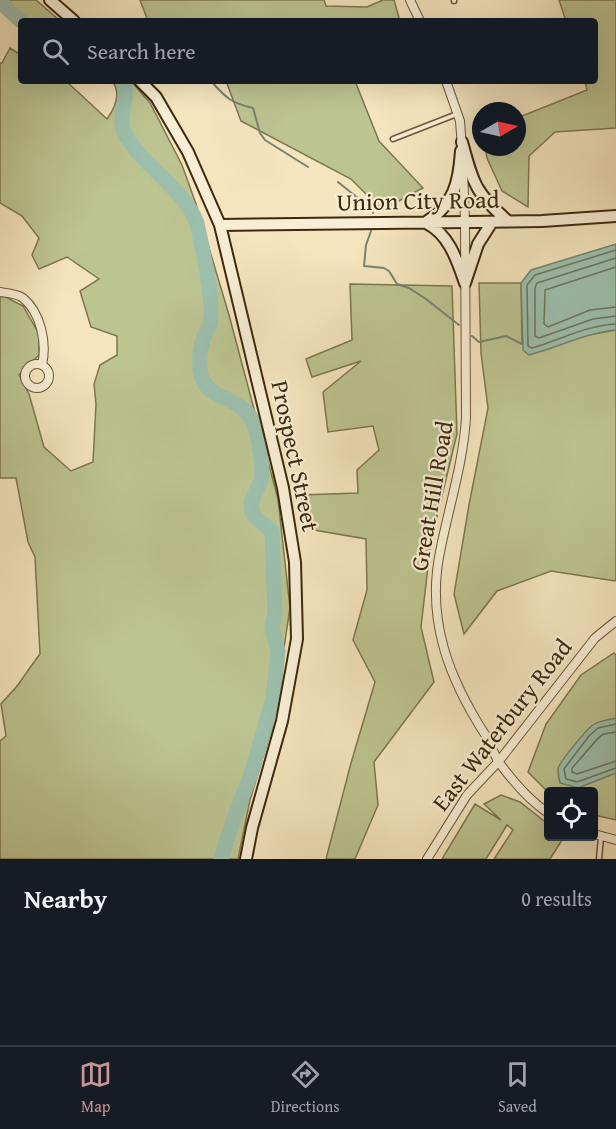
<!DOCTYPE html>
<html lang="en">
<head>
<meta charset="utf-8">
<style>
	body { margin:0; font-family:"Gentium Book Plus",serif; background:#242831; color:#f1f3f6 }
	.controls { position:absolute; right:18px; bottom:18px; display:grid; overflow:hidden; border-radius:6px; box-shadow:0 6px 24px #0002 }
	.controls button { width:54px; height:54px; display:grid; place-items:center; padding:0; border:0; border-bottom:2px solid #363941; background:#171b24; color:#f1f3f6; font:30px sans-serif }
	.compass { position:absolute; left:472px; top:102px; width:54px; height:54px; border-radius:50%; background:#171b24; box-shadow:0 6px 24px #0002; rotate:81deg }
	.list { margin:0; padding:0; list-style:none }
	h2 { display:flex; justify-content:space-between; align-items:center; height:78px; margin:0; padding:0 24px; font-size:26px }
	h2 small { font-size:20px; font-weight:400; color:#9ea1a6 }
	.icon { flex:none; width:33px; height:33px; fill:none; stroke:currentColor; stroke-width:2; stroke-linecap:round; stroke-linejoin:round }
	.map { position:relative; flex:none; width:616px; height:859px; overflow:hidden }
	.search { position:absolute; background:#171b24; box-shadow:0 6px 24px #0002; left:18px; right:18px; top:18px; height:66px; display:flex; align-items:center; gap:15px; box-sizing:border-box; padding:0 21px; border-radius:6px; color:#9ea1a6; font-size:22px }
	.sheet { height:186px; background:#171b24 }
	nav { display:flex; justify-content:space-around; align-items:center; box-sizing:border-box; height:84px; border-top:2px solid #363941; background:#171b24; font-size:16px; color:#9ea1a6 }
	nav a { display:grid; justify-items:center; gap:3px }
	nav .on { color:#c59692 }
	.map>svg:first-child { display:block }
	.green { fill:#bcc491; stroke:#7d7650; stroke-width:1.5 }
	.water { fill:#9cbfad; stroke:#76836d; stroke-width:1.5 }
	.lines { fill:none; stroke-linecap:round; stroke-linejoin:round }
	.shore { stroke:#6d745e; stroke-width:1.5 }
	.stream { stroke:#76836d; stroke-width:2 }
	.river { stroke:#9cbfad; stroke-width:15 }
	.service-casing { stroke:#6c573a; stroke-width:7 }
	.minor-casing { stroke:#6c573a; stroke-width:10 }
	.secondary-casing { stroke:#3e280e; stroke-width:14 }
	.service { stroke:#f8eed5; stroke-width:4 }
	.minor { stroke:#f8eed5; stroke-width:8 }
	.secondary { stroke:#f8eed5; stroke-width:10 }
	.labels { text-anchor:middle; stroke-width:4.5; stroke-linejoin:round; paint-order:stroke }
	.street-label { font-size:24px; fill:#3e280e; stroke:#f8eed5 }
</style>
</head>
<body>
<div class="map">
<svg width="616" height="859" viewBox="0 0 616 859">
	<rect width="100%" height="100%" fill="#f4e5be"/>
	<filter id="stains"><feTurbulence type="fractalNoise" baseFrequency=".00333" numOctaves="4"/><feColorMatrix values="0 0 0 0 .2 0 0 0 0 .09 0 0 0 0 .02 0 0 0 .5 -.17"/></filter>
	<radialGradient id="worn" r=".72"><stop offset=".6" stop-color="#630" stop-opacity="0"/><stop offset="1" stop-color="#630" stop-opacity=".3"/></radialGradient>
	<path class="green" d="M 0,0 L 36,0 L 60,21 L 21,21 L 21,27 L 0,4 Z
		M 140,0 L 324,0 L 326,6 L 367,7 L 383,0 L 394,0 L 400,21 L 148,21 Z
		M 559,0 L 616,0 L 616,128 L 555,132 L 529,156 L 528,207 L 502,191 L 487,158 L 485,147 L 517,147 L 517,118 L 587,90 L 585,81 L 595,81 L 595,21 L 566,21 Z
		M 10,48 L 21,55 L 21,81 L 66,81 L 107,119 C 115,108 122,94 112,81 L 131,81 L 150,103 L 182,165 L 196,204 L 229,315 L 278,499 L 290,608 L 272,727 L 250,800 L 238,859 L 0,859 L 0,741 L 6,736 L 1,704 C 7,696 15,690 20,682 C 27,672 33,663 40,654 L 35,557 L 28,542 L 16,478 L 0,478 L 0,297 L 4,296 L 23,306 L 39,334 L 39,355 L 19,375 L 29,394 L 44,447 L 71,471 L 93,462 L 96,404 L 94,384 L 100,365 L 117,355 L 117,336 L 91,327 L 80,291 L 99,279 L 67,257 L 39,269 L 32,255 L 39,238 L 22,216 L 0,203 L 0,63 L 2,63 Z
		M 226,81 L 355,81 L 379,141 L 423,188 L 382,210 L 351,179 L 241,121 Z
		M 479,283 L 521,283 L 522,344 L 583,336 L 616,330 L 616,579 L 615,581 L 551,571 L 497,591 L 464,634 L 454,594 L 469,505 L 488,408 L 481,353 Z
		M 350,284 L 452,286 L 457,434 L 431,541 L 421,627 L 434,682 L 374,762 L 378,805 L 355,859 L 326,859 L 351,763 L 375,682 L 353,640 L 367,590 L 366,539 L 314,530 L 300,495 L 358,493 L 357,470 L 379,450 L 373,426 L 328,432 L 323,392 L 361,361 L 312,377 L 306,359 L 352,340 Z
		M 614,653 L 616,655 L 616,820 L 594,815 L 594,792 L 548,792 L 528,772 L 546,724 L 581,675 Z
		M 501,795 L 520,802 L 548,824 L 548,836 L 564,837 L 550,859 L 494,859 L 513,830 L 507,825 L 486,859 L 442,859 L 475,804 L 501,820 L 484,804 Z"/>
	<path class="water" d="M 616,244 L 616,330 C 586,333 559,347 529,355 L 523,350 L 521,283 L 531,270 Z
		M 616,718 L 616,773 L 578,788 L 560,783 C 559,779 558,773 558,769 C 559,762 587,729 593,725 C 600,720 609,720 616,718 Z"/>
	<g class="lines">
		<path class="shore" d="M 616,250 L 535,275 L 527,285 L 528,346 L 532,348 C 560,340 587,325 616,324
			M 616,258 L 537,283 L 535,288 L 535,336 L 539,338 L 593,319 L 616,316
			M 616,267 L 545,290 L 544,324 L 548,327 L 590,310 L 616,307
			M 616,724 L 598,728 L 589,736 L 564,769 L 566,779 L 577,782 L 616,768
			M 616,732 C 612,733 606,733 602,735 C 597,738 578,762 572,768 L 572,772 L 577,774 L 616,761"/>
		<path class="stream" d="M 211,81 C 226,98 231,103 253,108 L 260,133 L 265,140 L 308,167
			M 338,182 L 359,199 L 373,208 L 373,213
			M 371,231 L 366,245 L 364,266 L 384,268 L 389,271 L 397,284 L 409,288 L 426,299 L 459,325
			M 472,336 L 479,342 L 506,336 L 522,344"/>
		<path class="river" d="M 0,2 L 21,21
			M 123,81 C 131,99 115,118 126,136 C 145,169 183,187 197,223 C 203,251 212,290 211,318 C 211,325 208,328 205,334 C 200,346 198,362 201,375 C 209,405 247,393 256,430 C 259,444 264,465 261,480 C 258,491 247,502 253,514 C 257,521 267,525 272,532 L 275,613 L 272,627 L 278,651 L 273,699 L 251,774 L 232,824 L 221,859"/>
		<g class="service-casing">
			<path id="service" d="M 454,0 L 454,1
				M 393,139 L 457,114
				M 599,859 L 601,837"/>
		</g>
		<g class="minor-casing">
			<path id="minor" d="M 410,0 L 420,21
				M 446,81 L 460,121 L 462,147
				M 463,168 L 465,222 L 466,418 C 463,464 449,506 440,552 C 426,620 449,679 486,736 C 490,744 494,753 498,761 C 511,779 530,801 548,813
				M 0,292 C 7,293 18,294 23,298 C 41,313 47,343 42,365
				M25 376a12 12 0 1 1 24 0a12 12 0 1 1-24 0Z
				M 594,834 L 616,840
				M 427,859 L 467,795 L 499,761 L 595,638 L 616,621"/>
		</g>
		<g class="secondary-casing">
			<path id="secondary" d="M 50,0 L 74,21
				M 140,81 L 156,97 L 188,152 L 220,225 L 283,488 L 295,562 L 297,639 L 282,721 L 252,828 L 246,859
				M 462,142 C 473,183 475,193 508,221
				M 426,222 C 454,205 459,182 461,151
				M 426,223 C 449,234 457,260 465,283
				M 220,225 L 542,221 L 616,216
				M 465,283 L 478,244 L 492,222"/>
		</g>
		<use href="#service" class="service"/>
		<use href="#minor" class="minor"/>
		<use href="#secondary" class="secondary"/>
	</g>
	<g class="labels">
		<g class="street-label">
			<text transform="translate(418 201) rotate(-1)" y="8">Union City Road</text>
			<text transform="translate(295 456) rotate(78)" y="8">Prospect Street</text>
			<text transform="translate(432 496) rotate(-80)" y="8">Great Hill Road</text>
			<text transform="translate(502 725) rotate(-52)" y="8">East Waterbury Road</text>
		</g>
	</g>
	<rect width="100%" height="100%" filter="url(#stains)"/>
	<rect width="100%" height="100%" fill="url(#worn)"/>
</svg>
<div class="controls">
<button><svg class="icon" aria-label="locate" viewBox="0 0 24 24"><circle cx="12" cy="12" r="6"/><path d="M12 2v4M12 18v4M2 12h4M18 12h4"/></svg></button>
</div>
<svg class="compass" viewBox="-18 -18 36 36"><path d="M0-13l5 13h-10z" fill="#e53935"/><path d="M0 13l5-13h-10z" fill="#9ea1a6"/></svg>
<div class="search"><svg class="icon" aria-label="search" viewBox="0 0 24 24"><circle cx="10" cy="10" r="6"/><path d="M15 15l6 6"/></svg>Search here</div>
</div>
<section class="sheet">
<h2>Nearby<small>0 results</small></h2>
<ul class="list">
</ul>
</section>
<nav>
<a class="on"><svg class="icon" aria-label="map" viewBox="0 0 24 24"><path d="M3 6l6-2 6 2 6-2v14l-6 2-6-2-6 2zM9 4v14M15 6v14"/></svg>Map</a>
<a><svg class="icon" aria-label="directions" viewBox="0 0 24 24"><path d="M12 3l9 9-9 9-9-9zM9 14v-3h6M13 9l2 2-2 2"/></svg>Directions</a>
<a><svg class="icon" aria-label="saved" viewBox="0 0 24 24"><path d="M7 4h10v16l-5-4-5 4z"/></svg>Saved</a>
</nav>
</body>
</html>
